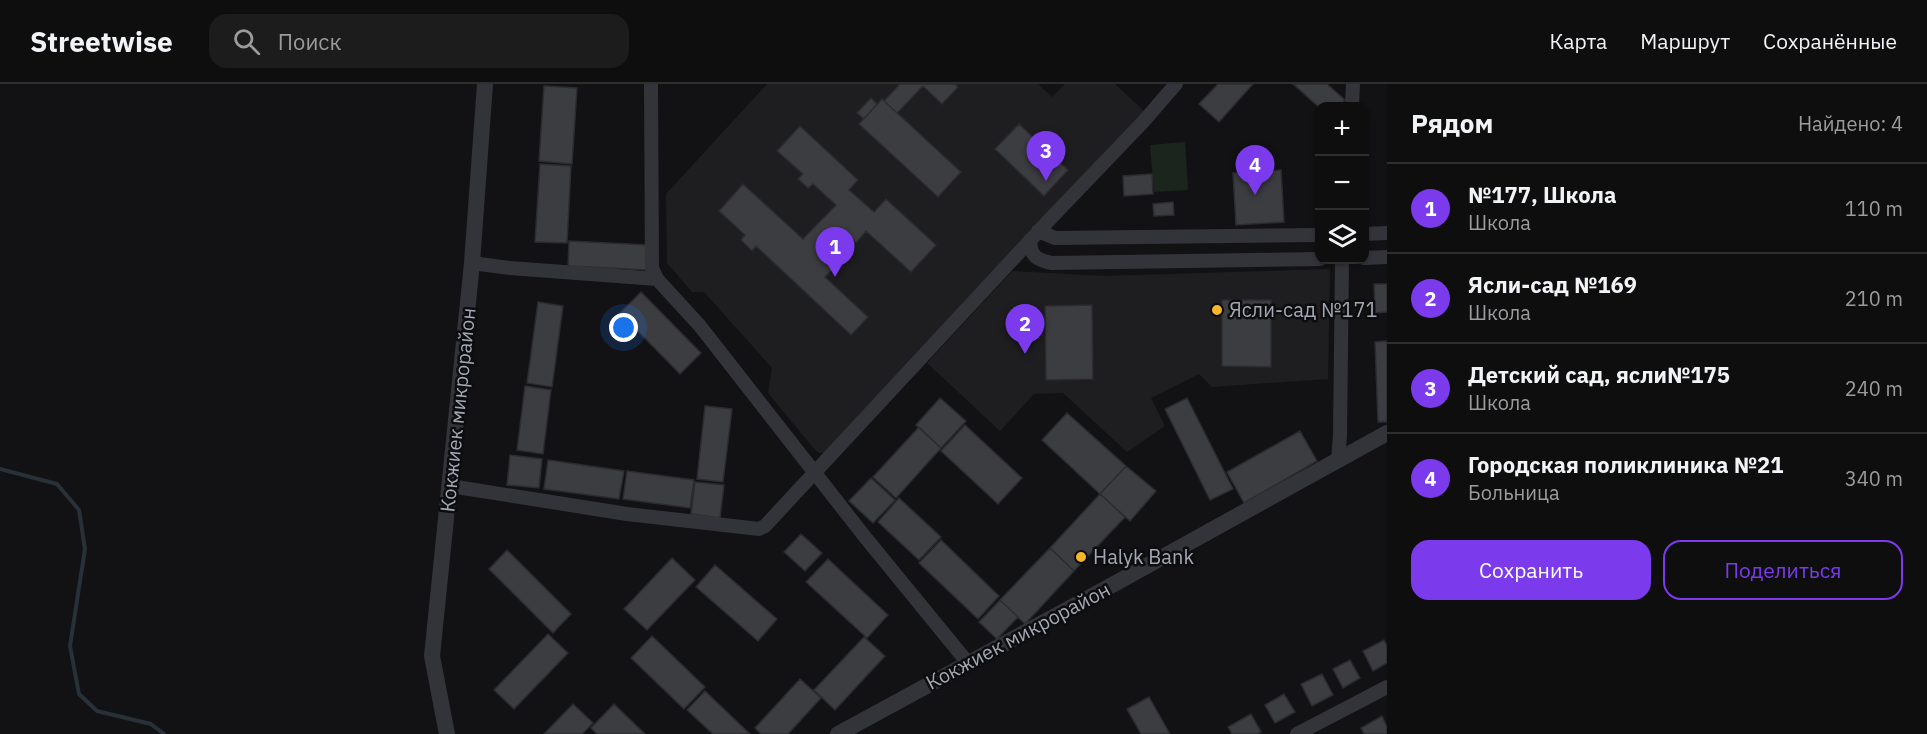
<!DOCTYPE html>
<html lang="ru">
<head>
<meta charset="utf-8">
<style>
	body { margin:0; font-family:"IBM Plex Sans",sans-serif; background:#1c1c1d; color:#f1f3f6 }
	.controls { position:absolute; right:18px; top:18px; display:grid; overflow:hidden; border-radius:12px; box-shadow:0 2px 4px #0004 }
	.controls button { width:54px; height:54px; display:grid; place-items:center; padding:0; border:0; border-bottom:2px solid #2e2e2f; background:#0e0e0f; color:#f1f3f6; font:30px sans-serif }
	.you { position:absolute; left:624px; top:244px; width:21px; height:21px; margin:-15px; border:4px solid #fff; border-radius:50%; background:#1a73e8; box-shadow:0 0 0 9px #1a73e833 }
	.badge { display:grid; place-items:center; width:39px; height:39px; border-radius:50%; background:#7c3aed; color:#fff; font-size:20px; font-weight:700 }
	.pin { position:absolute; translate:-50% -50px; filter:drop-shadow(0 2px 3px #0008) }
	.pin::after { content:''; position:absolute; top:32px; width:21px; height:18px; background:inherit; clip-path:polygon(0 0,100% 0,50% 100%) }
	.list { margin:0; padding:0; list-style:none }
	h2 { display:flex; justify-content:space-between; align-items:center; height:78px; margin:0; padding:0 24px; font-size:26px }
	h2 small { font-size:20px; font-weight:400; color:#9b9c9e }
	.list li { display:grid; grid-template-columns:39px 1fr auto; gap:18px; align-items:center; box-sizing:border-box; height:90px; padding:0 24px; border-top:2px solid #2e2e2f }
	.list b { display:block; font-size:22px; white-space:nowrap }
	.list p { margin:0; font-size:20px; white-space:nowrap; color:#9b9c9e }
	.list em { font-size:20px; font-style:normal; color:#9b9c9e }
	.actions { display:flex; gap:12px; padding:18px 24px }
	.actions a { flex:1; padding:14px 0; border:2px solid #7c3aed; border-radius:18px; text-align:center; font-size:21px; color:#7c3aed }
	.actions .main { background:#7c3aed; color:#fff }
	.icon { flex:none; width:33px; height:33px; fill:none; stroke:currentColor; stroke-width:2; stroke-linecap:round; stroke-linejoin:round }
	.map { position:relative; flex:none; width:1387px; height:650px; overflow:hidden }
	header { display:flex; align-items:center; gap:36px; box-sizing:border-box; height:84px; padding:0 30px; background:#0e0e0f; border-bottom:2px solid #2e2e2f }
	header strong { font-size:28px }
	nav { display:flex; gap:33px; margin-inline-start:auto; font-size:21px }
	.search { width:420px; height:54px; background:#1c1c1d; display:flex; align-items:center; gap:15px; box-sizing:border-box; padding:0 21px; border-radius:18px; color:#9b9c9e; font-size:22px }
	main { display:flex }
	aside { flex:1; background:#0e0e0f }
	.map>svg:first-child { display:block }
	.built { fill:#1e1e21 }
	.park { fill:#1c241e }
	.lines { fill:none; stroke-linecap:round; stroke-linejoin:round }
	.stream { stroke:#283138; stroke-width:4 }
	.building { fill:#3c3d41; stroke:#2c2c30; stroke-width:1.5 }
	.minor { stroke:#333439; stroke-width:14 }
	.tertiary { stroke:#333439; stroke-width:16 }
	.poi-dot { fill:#f5b629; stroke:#0d0d0f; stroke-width:2 }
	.labels { text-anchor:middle; stroke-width:5; stroke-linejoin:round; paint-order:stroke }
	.poi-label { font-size:20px; fill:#a3a8b5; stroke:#0d0d0f; text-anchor:start }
	.street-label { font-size:20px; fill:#a3a8b5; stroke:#0d0d0f }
</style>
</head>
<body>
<header>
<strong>Streetwise</strong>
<div class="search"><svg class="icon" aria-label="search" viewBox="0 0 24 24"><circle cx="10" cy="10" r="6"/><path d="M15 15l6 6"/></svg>Поиск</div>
<nav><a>Карта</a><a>Маршрут</a><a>Сохранённые</a></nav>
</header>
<main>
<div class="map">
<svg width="1387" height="650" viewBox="0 0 1387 650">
	<rect width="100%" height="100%" fill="#121214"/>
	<path class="built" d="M 767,0 L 1038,0 L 1052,13 L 1065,0 L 1115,0 L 1146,29 L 825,369 L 820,369 L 815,366 L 768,309 L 772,284 L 704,208 L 692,208 L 667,179 L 666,110 Z
		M 1330,185 L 1328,295 L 1212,303 L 1199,290 L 1151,314 L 1165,342 L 1127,368 L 1063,309 L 1034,310 L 1000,347 L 927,279 L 1012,187 L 1105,192 Z"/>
	<path class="park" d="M 1185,58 L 1188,106 L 1154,108 L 1150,61 Z"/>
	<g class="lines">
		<path class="stream" d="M 0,385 L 57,400 L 79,426 L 85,465 L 70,562 L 79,610 L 97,627 L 151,640 L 164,650"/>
	</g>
	<path class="building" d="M 900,0 L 955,0 L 958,3 L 942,20 L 923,2 L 897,29 L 884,17 Z
		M 1218,0 L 1253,0 L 1219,38 L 1199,20 Z
		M 1293,0 L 1327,0 L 1345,16 L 1339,22 L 1320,22 L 1320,24 Z
		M 544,2 L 577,4 L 572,80 L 539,77 Z
		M 871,14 L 877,20 L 864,35 L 857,29 Z
		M 882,15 L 961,88 L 938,113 L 859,40 Z
		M 1019,40 L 1068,86 L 1044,112 L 995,65 Z
		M 800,42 L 858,96 L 849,106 L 874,128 L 886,115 L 936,161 L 911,188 L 866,147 L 856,159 L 850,153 L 845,158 L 848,160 L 834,176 L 831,174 L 827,178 L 834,184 L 825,193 L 868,233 L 851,251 L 756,162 L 752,167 L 741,156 L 745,151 L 719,127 L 743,100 L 803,155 L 836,121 L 813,100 L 808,104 L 798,95 L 803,90 L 777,67 Z
		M 540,80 L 571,82 L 567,159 L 535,158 Z
		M 1281,86 L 1284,138 L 1236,141 L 1233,89 Z
		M 1152,90 L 1153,110 L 1124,112 L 1123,92 Z
		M 1173,118 L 1174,131 L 1154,132 L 1153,120 Z
		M 569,157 L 648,161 L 647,186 L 568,182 Z
		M 1374,200 L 1387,200 L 1387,228 L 1375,229 Z
		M 641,208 L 701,269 L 680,290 L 620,229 Z
		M 1222,216 L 1271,216 L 1271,283 L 1222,282 Z
		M 538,218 L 563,222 L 552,303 L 527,299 Z
		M 1092,221 L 1093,295 L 1046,296 L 1045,222 Z
		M 1387,257 L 1387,338 L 1378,338 L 1375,258 Z
		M 525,302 L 551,306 L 543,370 L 517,366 Z
		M 940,314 L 966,337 L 941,364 L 916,341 Z
		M 1187,314 L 1233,405 L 1210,416 L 1165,325 Z
		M 705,322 L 732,325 L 723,398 L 697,395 Z
		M 1067,329 L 1126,382 L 1100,410 L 1042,356 Z
		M 965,341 L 1022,394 L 998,420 L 941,367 Z
		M 919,343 L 941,364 L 896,414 L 873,393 Z
		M 1300,347 L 1317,377 L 1244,419 L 1227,388 Z
		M 510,371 L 542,375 L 539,404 L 507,401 Z
		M 548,376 L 624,387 L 619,415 L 544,405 Z
		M 1126,382 L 1156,407 L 1130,437 L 1100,410 Z
		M 627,387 L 694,396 L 690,424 L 623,415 Z
		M 871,394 L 895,416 L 873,439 L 849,417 Z
		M 695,398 L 724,401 L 720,434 L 691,430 Z
		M 1100,410 L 1125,433 L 1074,487 L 1050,464 Z
		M 899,414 L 941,453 L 919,476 L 878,438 Z
		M 801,450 L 822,469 L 805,487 L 784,468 Z
		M 941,456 L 999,512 L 978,535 L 919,479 Z
		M 1050,464 L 1074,487 L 1025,540 L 1000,516 Z
		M 507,466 L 571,530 L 553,549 L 489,485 Z
		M 672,474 L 695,496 L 647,546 L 624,525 Z
		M 828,475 L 888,531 L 867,554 L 806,498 Z
		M 715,481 L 777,535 L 758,557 L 696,503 Z
		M 1000,516 L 1018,533 L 997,555 L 979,538 Z
		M 548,550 L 568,569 L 514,625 L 494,606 Z
		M 652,552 L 705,603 L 684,625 L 631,574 Z
		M 864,553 L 885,572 L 835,626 L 814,606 Z
		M 1384,556 L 1387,562 L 1387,579 L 1373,587 L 1363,567 Z
		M 1350,576 L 1360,594 L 1343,604 L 1333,585 Z
		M 1322,590 L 1333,611 L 1312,622 L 1301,600 Z
		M 800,595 L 821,614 L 788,650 L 761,650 L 755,644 Z
		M 705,607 L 750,650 L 713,650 L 687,626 Z
		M 1284,610 L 1295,628 L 1275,639 L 1265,621 Z
		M 1149,613 L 1170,650 L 1141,650 L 1127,625 Z
		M 573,620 L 593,639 L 582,650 L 544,650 Z
		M 614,620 L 645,650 L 597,650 L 591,644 Z
		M 1251,630 L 1261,648 L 1257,650 L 1232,650 L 1228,643 Z
		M 1382,632 L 1387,643 L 1387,650 L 1364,650 L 1361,644 Z"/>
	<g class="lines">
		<path class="minor" d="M 651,0 L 652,184 L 657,195 L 700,242 L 865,453 L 968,579
			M 1352,22 L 1353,0
			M 1038,147 L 1055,154 L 1320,151
			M 1364,150 L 1387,149
			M 1030,156 C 1031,173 1036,175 1051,179 L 1320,175
			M 1364,174 L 1387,173
			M 472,179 L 510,184 L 657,195
			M 1338,377 L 1340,351 L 1342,176
			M 450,402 L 627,430 L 759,445 L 765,442 L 1051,134 L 1143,38 L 1176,0
			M 1297,650 L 1387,603"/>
		<path class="tertiary" d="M 447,650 L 432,572 L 472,179 L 485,0
			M 838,650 L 1105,505 L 1387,349"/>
	</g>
	<g class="poi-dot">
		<circle cx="1217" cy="226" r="6"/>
		<circle cx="1081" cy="473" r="6"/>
	</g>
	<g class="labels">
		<g class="poi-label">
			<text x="1229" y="233">Ясли-сад №171</text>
			<text x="1093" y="480">Halyk Bank</text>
		</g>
		<g class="street-label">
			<text transform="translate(458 326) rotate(-84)" y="7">Кокжиек микрорайон</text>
			<text transform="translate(1018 552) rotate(-28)" y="7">Кокжиек микрорайон</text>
		</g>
	</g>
</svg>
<div class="controls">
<button>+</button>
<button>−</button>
<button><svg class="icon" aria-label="layers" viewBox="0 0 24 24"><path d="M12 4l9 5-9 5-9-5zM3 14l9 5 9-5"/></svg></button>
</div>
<div class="you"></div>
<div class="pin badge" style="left:835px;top:193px">1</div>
<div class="pin badge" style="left:1025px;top:270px">2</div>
<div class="pin badge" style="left:1046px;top:97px">3</div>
<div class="pin badge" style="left:1255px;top:111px">4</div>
</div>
<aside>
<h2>Рядом<small>Найдено: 4</small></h2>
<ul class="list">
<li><span class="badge">1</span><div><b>№177, Школа</b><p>Школа</p></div><em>110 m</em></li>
<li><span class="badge">2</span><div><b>Ясли-сад №169</b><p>Школа</p></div><em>210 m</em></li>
<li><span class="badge">3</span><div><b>Детский сад, ясли№175</b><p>Школа</p></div><em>240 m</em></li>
<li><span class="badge">4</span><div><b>Городская поликлиника №21</b><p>Больница</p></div><em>340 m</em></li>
</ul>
<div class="actions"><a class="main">Сохранить</a><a>Поделиться</a></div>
</aside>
</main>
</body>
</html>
